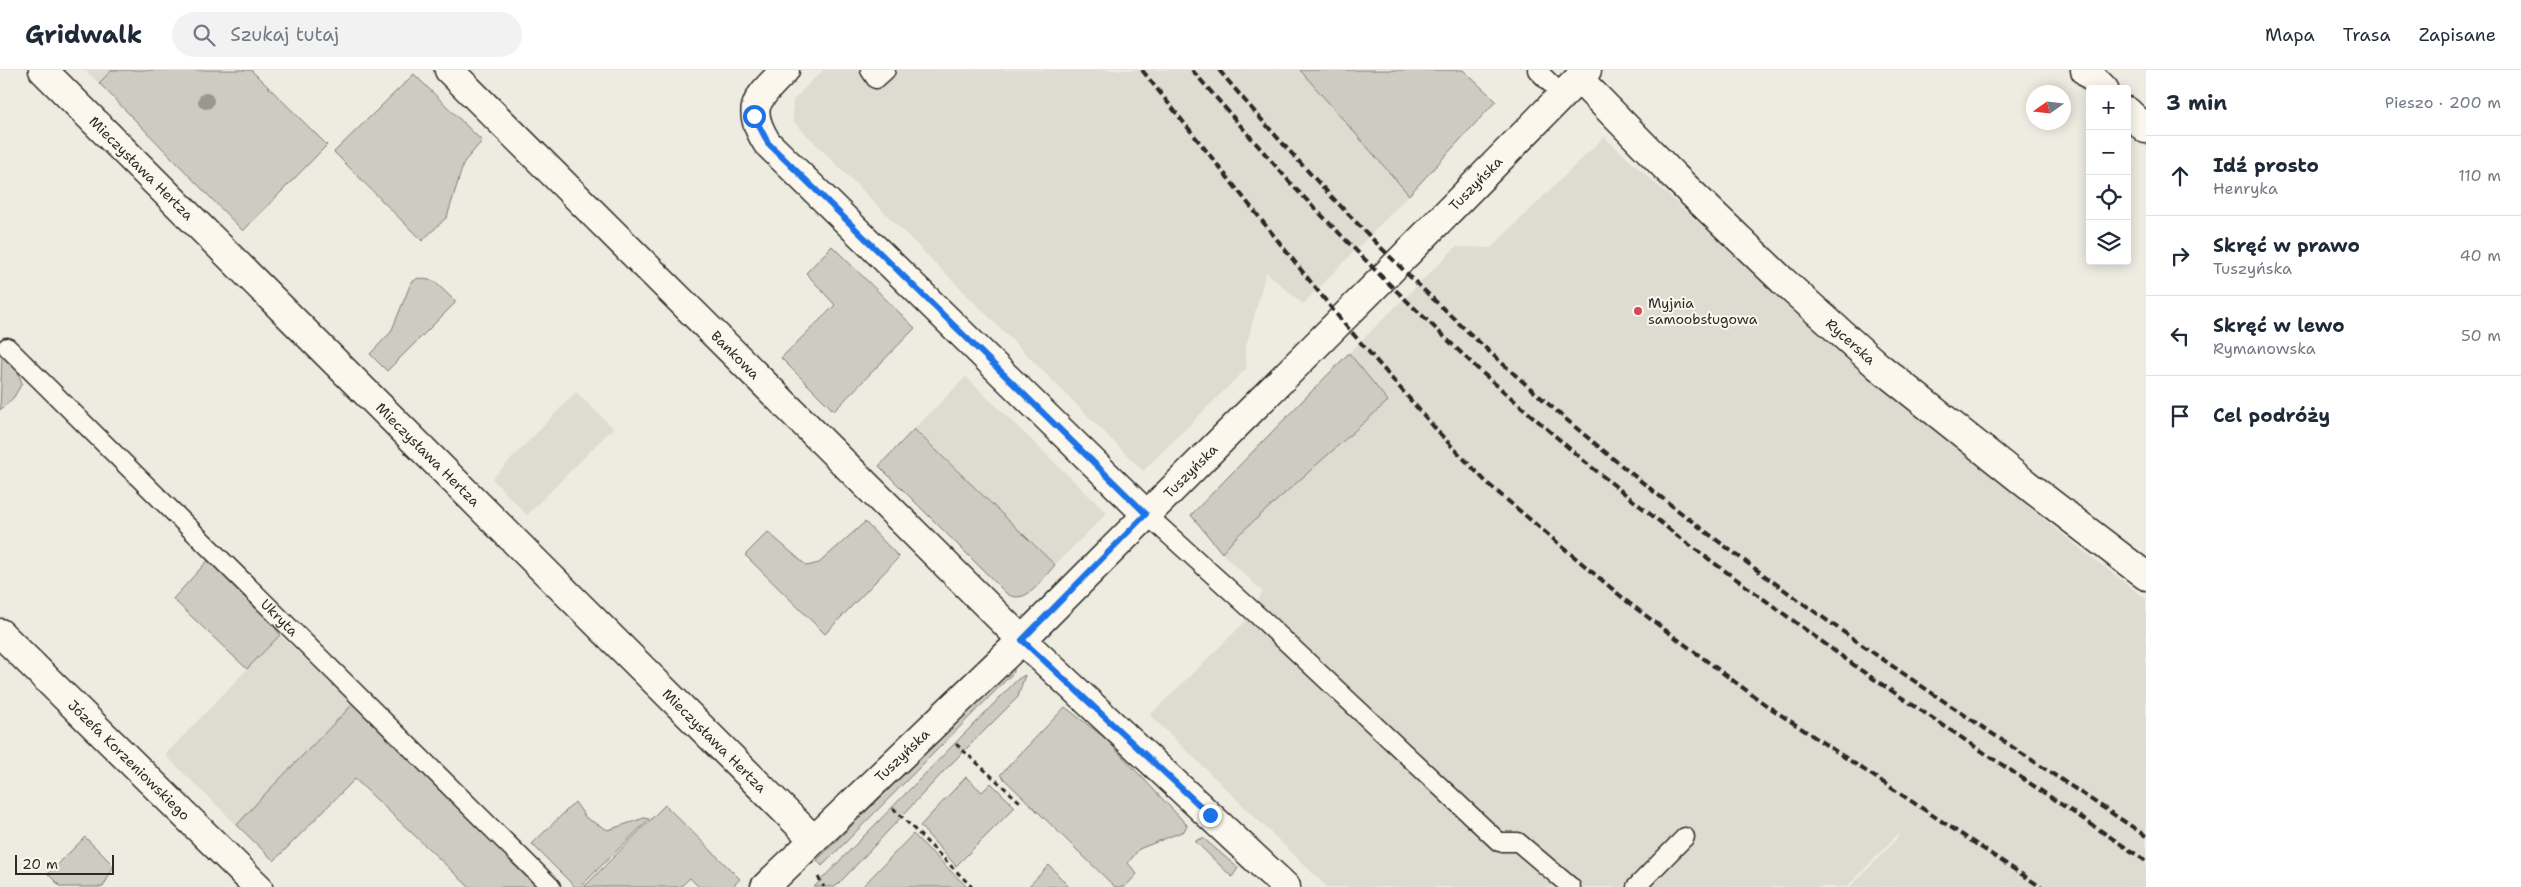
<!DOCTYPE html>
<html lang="pl">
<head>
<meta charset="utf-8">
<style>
	body { margin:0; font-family:"Shantell Sans",sans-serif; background:#f2f2f3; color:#1f2937 }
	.controls { position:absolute; right:15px; top:15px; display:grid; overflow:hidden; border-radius:5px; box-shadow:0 2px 12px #0003 }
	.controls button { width:45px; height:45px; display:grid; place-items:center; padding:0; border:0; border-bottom:1px solid #e0e1e3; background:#fff; color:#1f2937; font:25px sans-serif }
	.compass { position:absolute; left:2026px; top:15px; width:45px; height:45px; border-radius:50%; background:#fff; box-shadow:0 2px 12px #0003; rotate:256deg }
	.scale { position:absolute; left:15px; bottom:12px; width:99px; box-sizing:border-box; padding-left:5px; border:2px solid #2b2b2b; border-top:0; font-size:14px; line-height:18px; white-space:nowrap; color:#2b2b2b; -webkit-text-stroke:4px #fbf7ec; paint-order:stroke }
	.stop { position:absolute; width:15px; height:15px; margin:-11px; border:4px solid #1a73e8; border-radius:50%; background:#fff }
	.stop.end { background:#1a73e8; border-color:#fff; box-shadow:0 1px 5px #0008 }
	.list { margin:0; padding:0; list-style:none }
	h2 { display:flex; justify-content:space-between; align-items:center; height:65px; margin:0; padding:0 20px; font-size:21px }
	h2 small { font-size:16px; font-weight:400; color:#747a83 }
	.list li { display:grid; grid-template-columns:32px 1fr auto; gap:15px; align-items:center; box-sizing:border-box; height:80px; padding:0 20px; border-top:1px solid #e0e1e3 }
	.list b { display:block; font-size:19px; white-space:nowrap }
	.list p { margin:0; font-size:16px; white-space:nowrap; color:#747a83 }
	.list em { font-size:16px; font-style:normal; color:#747a83 }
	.icon { flex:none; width:28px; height:28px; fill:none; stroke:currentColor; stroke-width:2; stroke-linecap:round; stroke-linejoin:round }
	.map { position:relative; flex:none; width:2146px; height:817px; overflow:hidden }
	header { display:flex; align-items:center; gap:30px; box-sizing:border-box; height:70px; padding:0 25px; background:#fff; border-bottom:1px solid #e0e1e3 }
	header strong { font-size:24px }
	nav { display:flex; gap:28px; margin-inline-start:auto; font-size:18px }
	.search { width:350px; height:45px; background:#f2f2f3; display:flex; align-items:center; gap:12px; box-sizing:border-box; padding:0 18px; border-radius:28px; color:#747a83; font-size:19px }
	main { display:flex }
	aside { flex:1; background:#fff }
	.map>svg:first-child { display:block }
	.built { fill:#dedbd1 }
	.green { fill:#cecbc2; stroke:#7c7b76 }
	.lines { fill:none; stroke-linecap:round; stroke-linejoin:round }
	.service-casing { stroke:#2b2b2b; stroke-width:21 }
	.minor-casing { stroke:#2b2b2b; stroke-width:31 }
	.tertiary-casing { stroke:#2b2b2b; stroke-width:31 }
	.path { stroke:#2b2b2b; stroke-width:3; stroke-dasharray:5 4; stroke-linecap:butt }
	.service { stroke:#fbf7ec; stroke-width:18 }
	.minor { stroke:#fbf7ec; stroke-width:28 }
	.tertiary { stroke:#fbf7ec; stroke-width:28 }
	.rail { stroke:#2b2b2b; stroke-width:4; stroke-dasharray:8 4; stroke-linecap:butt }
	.tree { fill:#999791 }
	.route { stroke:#1a73e8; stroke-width:6 }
	.poi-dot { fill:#d1495b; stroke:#fbf7ec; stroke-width:2 }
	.labels { text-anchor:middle; stroke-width:4; stroke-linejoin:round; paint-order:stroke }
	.street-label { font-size:14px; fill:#2b2b2b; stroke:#fbf7ec }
	.poi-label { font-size:14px; fill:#2b2b2b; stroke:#fbf7ec; text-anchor:start }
</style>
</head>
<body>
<header>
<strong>Gridwalk</strong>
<div class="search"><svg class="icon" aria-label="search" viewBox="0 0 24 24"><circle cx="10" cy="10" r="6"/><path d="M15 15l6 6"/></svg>Szukaj tutaj</div>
<nav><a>Mapa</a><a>Trasa</a><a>Zapisane</a></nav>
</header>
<main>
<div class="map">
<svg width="2146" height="817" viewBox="0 0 2146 817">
	<rect width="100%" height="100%" fill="#eeebe0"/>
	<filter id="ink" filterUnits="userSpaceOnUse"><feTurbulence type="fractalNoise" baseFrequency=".02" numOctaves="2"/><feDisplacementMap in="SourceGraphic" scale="10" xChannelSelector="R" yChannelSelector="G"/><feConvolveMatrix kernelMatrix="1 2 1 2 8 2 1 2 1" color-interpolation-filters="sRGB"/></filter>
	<g filter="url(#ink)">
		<path class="built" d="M 85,0 L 112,0 L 99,13 Z
			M 823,0 L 1300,0 L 1409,125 L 1303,234 L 1266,202 L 1245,280 L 1247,298 L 1143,401 L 793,51 L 793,30 Z
			M 1604,67 L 1867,305 L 2082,480 L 2146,529 L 2146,817 L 1850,817 L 1893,773 L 1902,760 L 1847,817 L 1327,817 L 1150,645 L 1245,552 L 1263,522 L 1222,483 L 1237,466 L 1388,331 L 1349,283 L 1456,177 L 1491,178 Z
			M 966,307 L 1107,443 L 1055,495 L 914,359 Z
			M 576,322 L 613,358 L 527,445 L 492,409 Z
			M 280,565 L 353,634 L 237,755 L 165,685 Z"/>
		<path class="green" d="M 112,0 L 251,0 L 327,75 L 243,161 L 99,13 Z
			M 1300,0 L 1463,0 L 1496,31 L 1409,125 Z
			M 414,4 L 482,71 L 464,92 L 447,147 L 422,171 L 334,82 Z
			M 832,176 L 915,258 L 834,341 L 781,288 L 835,235 L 806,203 Z
			M 418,208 L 434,211 L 456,232 L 387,301 L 370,284 L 391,262 L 411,213 Z
			M 2,283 L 17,300 L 22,313 L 14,327 L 0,340 Z
			M 1349,283 L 1388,331 L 1237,466 L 1222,483 L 1191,445 Z
			M 914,359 L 1055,495 C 1042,509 1027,536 1007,524 L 879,396 Z
			M 865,452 L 899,487 L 825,564 L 745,485 L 768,462 L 807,496 L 819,493 Z
			M 209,489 L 270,550 L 280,565 L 247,599 L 173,529 Z
			M 1014,596 L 1014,602 L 822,796 L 817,790 Z
			M 1025,605 L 1018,627 L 945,700 L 846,806 L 835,817 L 814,817 L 1018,609 Z
			M 353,634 L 541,817 L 469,817 L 355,709 L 274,791 L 237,755 L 264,725 Z
			M 1065,637 L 1105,668 L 1187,755 L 1184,761 L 1139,779 L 1128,793 L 1137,804 L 1125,817 L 1115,817 L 1000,705 Z
			M 966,707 L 982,722 L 991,713 L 1015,737 L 956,796 L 920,756 Z
			M 575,732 L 586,748 L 608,760 L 644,748 L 649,749 L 580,817 L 575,817 L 532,774 Z
			M 665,735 L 740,809 L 732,817 L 699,817 L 690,808 L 680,817 L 584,817 Z
			M 913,764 L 967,817 L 862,817 Z
			M 85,767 L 114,796 L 103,817 L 61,817 L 48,804 Z
			M 1203,768 L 1238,798 L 1232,807 L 1195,771 Z
			M 1049,795 L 1069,817 L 1029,816 Z"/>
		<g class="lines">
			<g class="service-casing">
				<g id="service">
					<path d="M 870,0 L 876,9 L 886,0"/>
					<path d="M 1537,0 L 1562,25"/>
					<path id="s1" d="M 7,277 L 551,817"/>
					<path d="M 1146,444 L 1265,552 L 1499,772 L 1518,772 L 1571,817"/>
					<path d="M 1636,817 L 1685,767"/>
				</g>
			</g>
			<g class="minor-casing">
				<g id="minor">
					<path id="s2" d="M 43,0 L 813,769"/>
					<path id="s3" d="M 449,0 L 1022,570 L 1286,817"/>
					<path d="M 785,0 C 758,29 744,35 767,73 L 1146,444"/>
					<path d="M 2085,0 L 2104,19"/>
					<path id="s4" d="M 1579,9 L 1674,106 L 1783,211 L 1878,296 L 2035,421 L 2146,506"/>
					<path d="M 2127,41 L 2146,59"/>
					<path id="s5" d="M 0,563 L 258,817"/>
				</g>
			</g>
			<g class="tertiary-casing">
				<g id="tertiary">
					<path id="s6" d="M 765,817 L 1022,570 L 1383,208 L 1587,0"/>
				</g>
			</g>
			<path class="path" d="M 956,674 L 1020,732
				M 893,738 L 972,817
				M 818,807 L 824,817"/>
			<use href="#service" class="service"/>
			<use href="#minor" class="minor"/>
			<use href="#tertiary" class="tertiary"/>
			<path class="rail" d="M 1142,0 L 1341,250 L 1441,365 L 1488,414 L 1629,533 L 1766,635 L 2041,817
				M 1192,0 L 1294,117 L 1383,208 L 1478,299 L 1584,391 L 1680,468 L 1862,601 L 2146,791
				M 1219,0 C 1368,178 1540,338 1726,477 C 1862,579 2005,672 2146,766"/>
		</g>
		<circle class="tree" cx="206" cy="31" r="8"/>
	</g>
	<g class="lines" filter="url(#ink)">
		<path class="route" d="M 754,46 L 768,73 L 1146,444 L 1022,570 L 1210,745"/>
	</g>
	<circle class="poi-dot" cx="1638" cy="241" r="5"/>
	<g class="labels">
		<g class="street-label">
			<text dy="5" stroke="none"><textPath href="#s2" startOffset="139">Mieczysława Hertza</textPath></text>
			<text dy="5" stroke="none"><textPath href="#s6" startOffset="1000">Tuszyńska</textPath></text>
			<text dy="5" stroke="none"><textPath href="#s4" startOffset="378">Rycerska</textPath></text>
			<text dy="5" stroke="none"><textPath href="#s3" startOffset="404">Bankowa</textPath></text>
			<text dy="5" stroke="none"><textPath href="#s2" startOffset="544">Mieczysława Hertza</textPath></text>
			<text dy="5" stroke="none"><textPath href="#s6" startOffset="595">Tuszyńska</textPath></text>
			<text dy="5" stroke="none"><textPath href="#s1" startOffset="384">Ukryta</textPath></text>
			<text dy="5" stroke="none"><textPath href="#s2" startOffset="949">Mieczysława Hertza</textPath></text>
			<text dy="5" stroke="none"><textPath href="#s6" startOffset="190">Tuszyńska</textPath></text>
			<text dy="5" stroke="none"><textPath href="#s5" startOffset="181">Józefa Korzeniowskiego</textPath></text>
		</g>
		<g class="poi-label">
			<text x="1648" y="238">Myjnia<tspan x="1648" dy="16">samoobsługowa</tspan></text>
		</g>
	</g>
</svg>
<div class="controls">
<button>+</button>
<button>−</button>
<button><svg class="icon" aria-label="locate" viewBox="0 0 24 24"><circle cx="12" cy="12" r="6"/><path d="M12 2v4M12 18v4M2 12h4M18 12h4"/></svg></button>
<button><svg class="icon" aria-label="layers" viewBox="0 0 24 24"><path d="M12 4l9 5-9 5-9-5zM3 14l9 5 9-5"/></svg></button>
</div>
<svg class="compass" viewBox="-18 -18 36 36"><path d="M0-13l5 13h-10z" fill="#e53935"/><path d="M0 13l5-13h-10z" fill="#747a83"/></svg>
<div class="scale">20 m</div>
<div class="stop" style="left:754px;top:46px"></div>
<div class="stop end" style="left:1210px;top:745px"></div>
</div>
<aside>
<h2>3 min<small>Pieszo · 200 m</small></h2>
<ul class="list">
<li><svg class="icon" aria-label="ahead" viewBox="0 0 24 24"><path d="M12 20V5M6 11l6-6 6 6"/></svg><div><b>Idź prosto</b><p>Henryka</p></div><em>110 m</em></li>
<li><svg class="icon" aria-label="right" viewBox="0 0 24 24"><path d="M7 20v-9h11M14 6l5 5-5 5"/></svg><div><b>Skręć w prawo</b><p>Tuszyńska</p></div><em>40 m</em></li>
<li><svg class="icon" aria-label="left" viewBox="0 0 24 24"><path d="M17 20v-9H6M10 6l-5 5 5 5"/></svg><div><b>Skręć w lewo</b><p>Rymanowska</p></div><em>50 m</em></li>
<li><svg class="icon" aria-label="arrive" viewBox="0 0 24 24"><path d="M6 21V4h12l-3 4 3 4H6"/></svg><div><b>Cel podróży</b></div></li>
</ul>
</aside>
</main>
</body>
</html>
